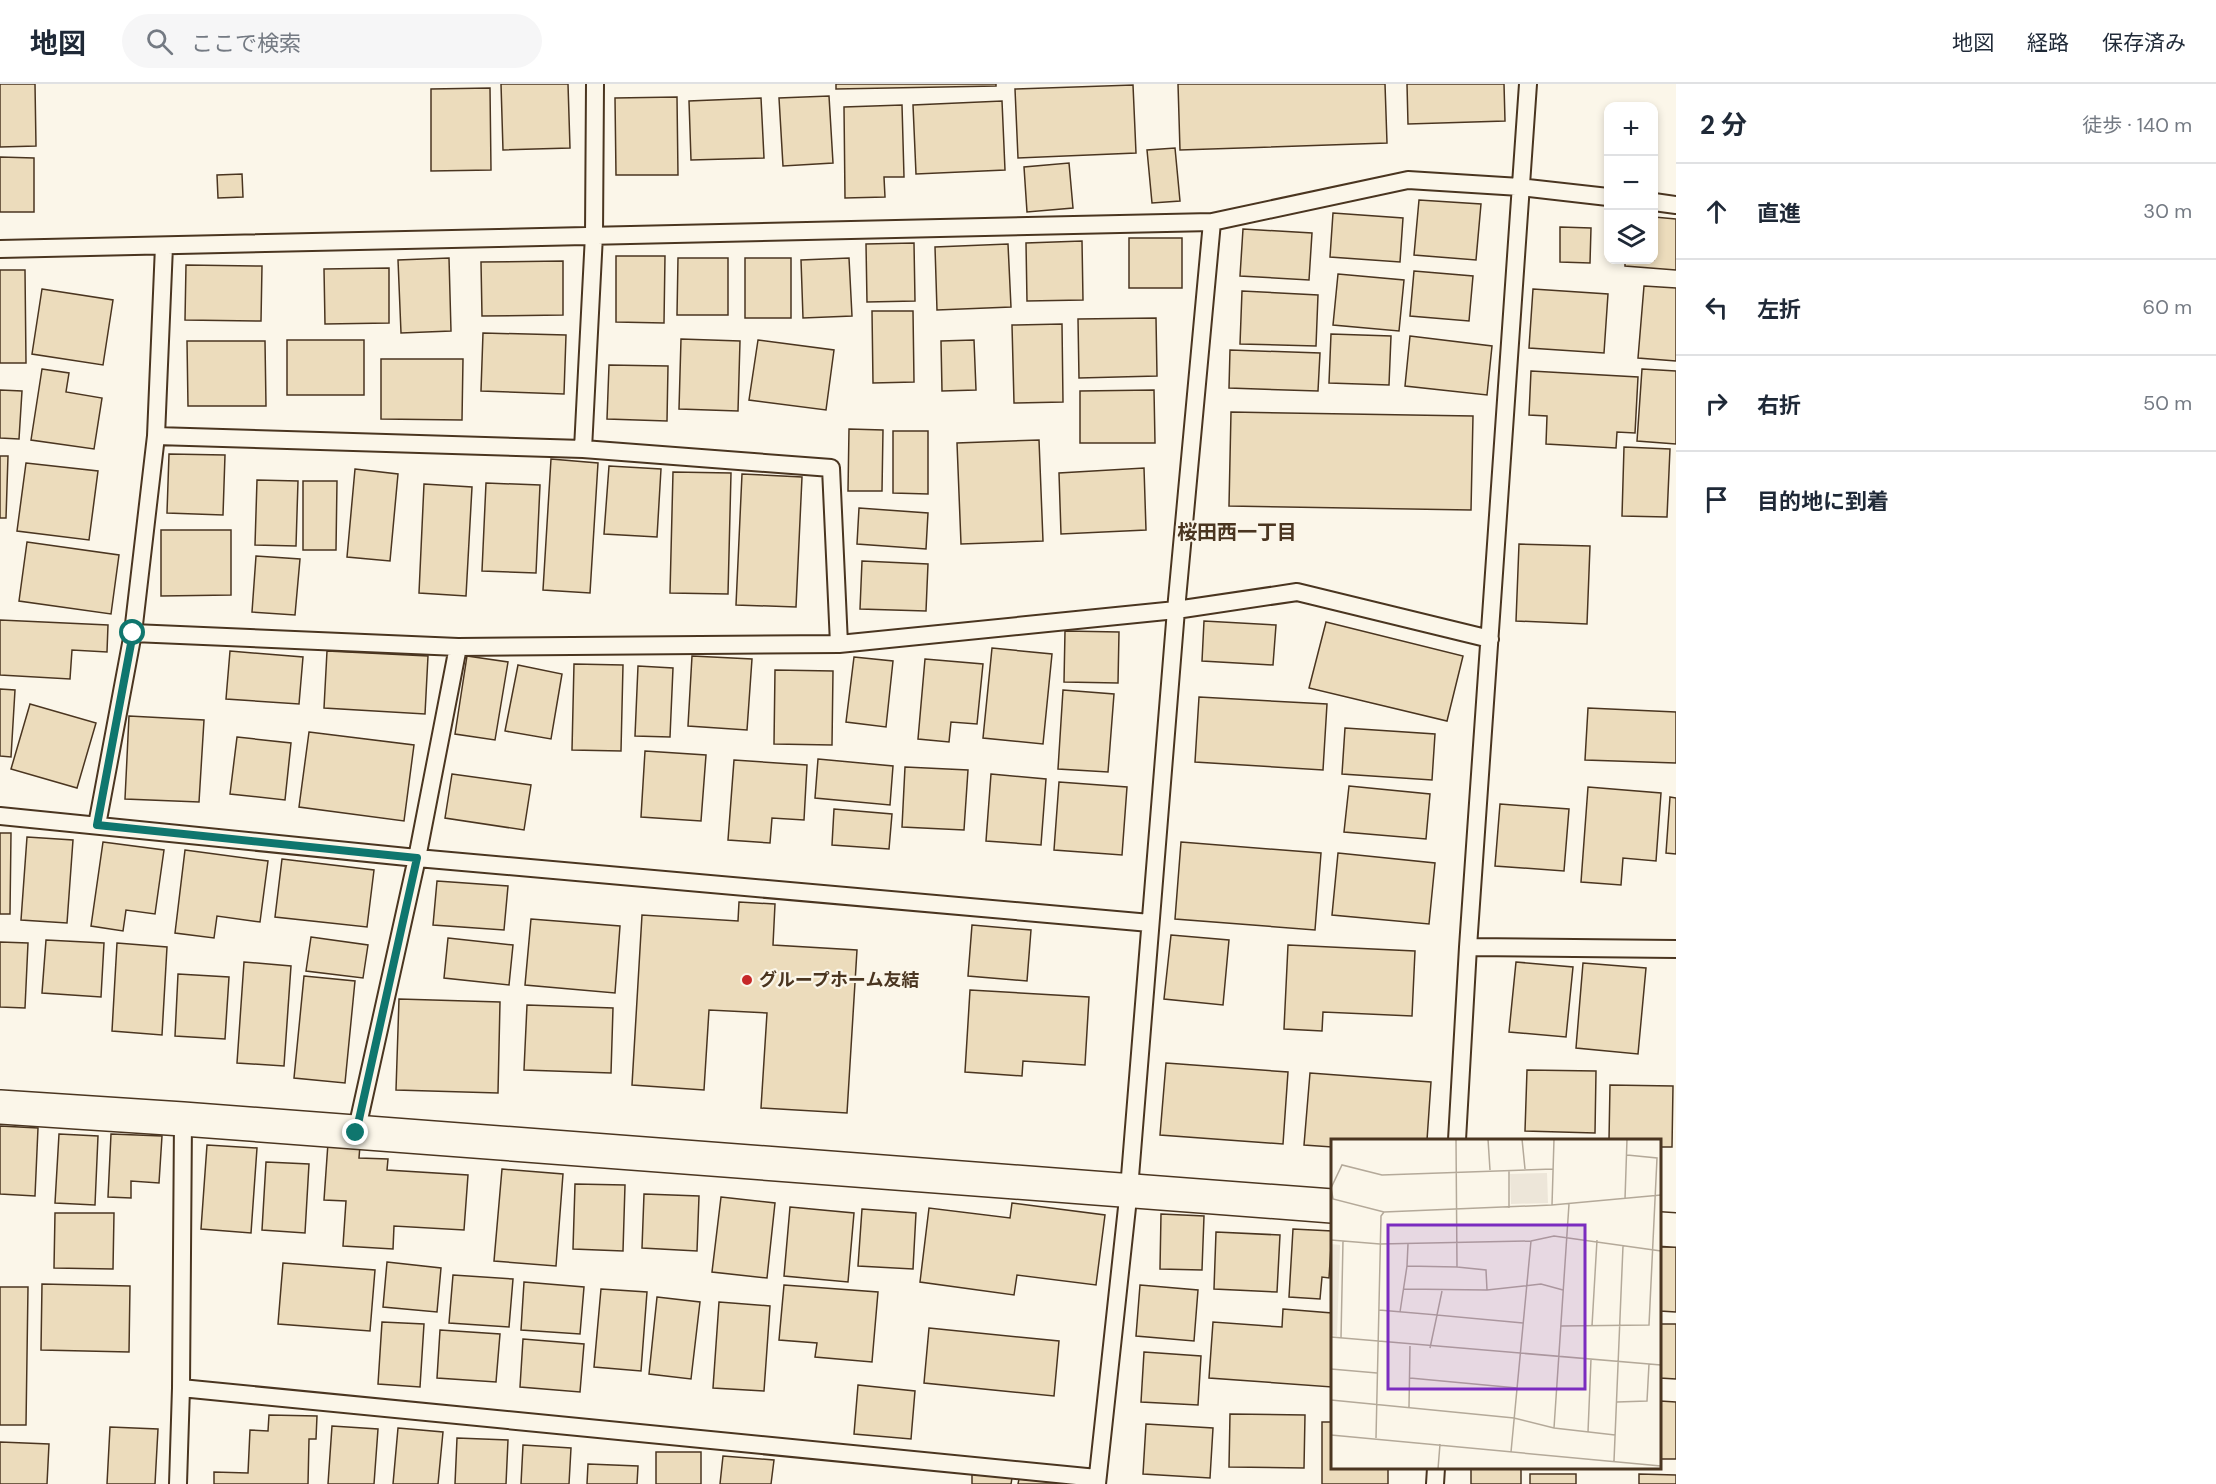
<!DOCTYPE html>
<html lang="ja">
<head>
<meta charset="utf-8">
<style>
	body { margin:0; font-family:"DM Sans","Noto Sans JP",sans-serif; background:#f6f6f7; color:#1f2937 }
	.controls { position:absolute; right:18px; top:18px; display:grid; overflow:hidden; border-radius:12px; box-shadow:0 3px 9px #0003 }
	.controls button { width:54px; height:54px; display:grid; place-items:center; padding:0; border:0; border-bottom:2px solid #e0e1e3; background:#fff; color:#1f2937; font:30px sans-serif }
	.stop { position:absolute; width:18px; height:18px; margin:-14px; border:4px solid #0f766e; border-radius:50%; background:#fff }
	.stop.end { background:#0f766e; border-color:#fff; box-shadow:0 2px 6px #0008 }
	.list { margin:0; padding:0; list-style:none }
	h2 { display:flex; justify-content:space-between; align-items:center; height:78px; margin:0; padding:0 24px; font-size:26px }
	h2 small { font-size:20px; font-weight:400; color:#747a83 }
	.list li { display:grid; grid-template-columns:39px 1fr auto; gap:18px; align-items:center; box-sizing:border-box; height:96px; padding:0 24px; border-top:2px solid #e0e1e3 }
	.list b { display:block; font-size:22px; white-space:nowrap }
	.list em { font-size:20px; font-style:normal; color:#747a83 }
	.icon { flex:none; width:33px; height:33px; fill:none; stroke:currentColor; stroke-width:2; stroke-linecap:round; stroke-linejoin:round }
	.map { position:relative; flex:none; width:1676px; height:1400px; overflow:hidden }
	header { display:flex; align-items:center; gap:36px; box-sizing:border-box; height:84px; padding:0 30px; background:#fff; border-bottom:2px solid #e0e1e3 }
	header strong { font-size:28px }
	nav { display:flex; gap:33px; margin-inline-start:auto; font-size:21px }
	.search { width:420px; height:54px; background:#f6f6f7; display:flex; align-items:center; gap:15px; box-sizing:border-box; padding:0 21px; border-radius:33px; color:#747a83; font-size:22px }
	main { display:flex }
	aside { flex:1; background:#fff }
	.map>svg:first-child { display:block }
	.building { fill:#ecdcbc; stroke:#4a3520; stroke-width:1.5 }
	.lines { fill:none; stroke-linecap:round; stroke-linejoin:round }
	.lane-casing { stroke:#4a3520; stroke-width:20 }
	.street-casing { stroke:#4a3520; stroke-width:36 }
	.lane { stroke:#fbf6e9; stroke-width:16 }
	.street { stroke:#fbf6e9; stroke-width:33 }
	.route { stroke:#0f766e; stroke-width:8 }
	.poi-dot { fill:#c62828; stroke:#fbf6e9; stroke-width:2 }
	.labels { text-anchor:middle; stroke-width:4.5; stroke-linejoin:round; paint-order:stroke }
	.poi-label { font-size:18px; font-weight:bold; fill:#4a3520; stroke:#fbf6e9; text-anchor:start }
	.neighbourhood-label { font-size:20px; font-weight:bold; fill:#4a3520; stroke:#fbf6e9 }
	.inset-road { fill:none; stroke:#b4a999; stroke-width:1.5 }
	.view { fill:#7b2cbf; fill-opacity:0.15; stroke:#7b2cbf; stroke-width:3 }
	.inset-edge { fill:none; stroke:#4a3520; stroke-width:3 }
</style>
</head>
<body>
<header>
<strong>地図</strong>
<div class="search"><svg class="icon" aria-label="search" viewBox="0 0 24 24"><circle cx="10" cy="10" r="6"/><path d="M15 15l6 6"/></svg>ここで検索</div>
<nav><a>地図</a><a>経路</a><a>保存済み</a></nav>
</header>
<main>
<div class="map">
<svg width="1676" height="1400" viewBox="0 0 1676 1400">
	<rect width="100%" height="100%" fill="#fbf6e9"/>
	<path class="building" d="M 0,0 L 35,0 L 36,62 L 0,63 Z
		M 501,0 L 568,0 L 570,64 L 503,66 Z
		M 836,0 L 996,0 L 996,2 L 836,5 Z
		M 1178,0 L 1385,0 L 1387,59 L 1180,66 Z
		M 1407,0 L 1504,0 L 1505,37 L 1408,40 Z
		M 1133,1 L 1136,69 L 1018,74 L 1015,5 Z
		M 490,4 L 491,86 L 431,87 L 431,5 Z
		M 829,12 L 833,79 L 783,82 L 779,14 Z
		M 677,13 L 678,91 L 616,91 L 615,14 Z
		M 761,14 L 764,74 L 691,76 L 689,17 Z
		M 1002,17 L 1005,86 L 916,90 L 913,21 Z
		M 902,21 L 904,93 L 884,93 L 885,113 L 845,114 L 844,23 Z
		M 1175,64 L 1180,117 L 1152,119 L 1147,66 Z
		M 0,73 L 34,74 L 34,128 L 0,128 Z
		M 1069,79 L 1073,124 L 1027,128 L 1024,83 Z
		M 242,90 L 243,113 L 218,114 L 217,91 Z
		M 1419,116 L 1481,120 L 1476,176 L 1414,171 Z
		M 1333,129 L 1403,134 L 1400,178 L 1330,173 Z
		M 1654,133 L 1676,135 L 1676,186 L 1625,182 L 1625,176 L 1654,176 Z
		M 1560,143 L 1591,144 L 1590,179 L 1560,178 Z
		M 1243,145 L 1312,149 L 1309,196 L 1240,192 Z
		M 1129,154 L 1182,154 L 1182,204 L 1129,204 Z
		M 1082,157 L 1083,216 L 1027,217 L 1026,159 Z
		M 914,159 L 915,217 L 867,218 L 866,160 Z
		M 1008,160 L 1011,223 L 937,226 L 935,163 Z
		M 616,172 L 665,172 L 664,239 L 616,238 Z
		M 449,174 L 451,247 L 401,249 L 398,176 Z
		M 678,174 L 728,174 L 728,231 L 677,231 Z
		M 745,174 L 791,174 L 791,234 L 745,234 Z
		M 849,174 L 852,232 L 803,234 L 801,176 Z
		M 563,177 L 563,231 L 482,232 L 481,178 Z
		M 186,181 L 262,182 L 261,237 L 185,236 Z
		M 389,184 L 389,239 L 325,240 L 324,185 Z
		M 0,186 L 25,186 L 26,279 L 0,279 Z
		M 1414,187 L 1473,192 L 1469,237 L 1410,232 Z
		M 1338,190 L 1404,196 L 1399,247 L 1333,241 Z
		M 1644,202 L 1676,204 L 1676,277 L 1638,274 Z
		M 42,205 L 113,216 L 103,281 L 32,270 Z
		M 1533,205 L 1608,210 L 1604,269 L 1529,264 Z
		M 1242,207 L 1318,211 L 1316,262 L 1240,260 Z
		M 872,227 L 913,227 L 914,298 L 873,299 Z
		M 1156,234 L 1157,292 L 1079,294 L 1078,235 Z
		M 1062,240 L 1063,318 L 1014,319 L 1012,241 Z
		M 483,249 L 566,251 L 564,310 L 481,307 Z
		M 1331,250 L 1391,252 L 1389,301 L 1329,299 Z
		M 1410,252 L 1492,262 L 1487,311 L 1405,302 Z
		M 681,255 L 740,257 L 738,327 L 679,325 Z
		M 287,256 L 364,256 L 364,311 L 287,311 Z
		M 758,256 L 834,266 L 826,326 L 749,316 Z
		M 974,256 L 976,306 L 942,307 L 941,257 Z
		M 187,257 L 265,257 L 266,322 L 188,322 Z
		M 1230,266 L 1320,269 L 1318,307 L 1229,304 Z
		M 381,275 L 463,275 L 462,336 L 381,335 Z
		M 609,281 L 668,282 L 667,337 L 607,335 Z
		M 42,285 L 69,289 L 66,308 L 102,314 L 94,365 L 31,356 Z
		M 1642,285 L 1676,287 L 1676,360 L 1637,357 Z
		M 1531,287 L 1638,293 L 1635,349 L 1617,348 L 1616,364 L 1546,360 L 1547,332 L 1529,331 Z
		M 0,306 L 22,307 L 19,355 L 0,354 Z
		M 1154,306 L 1155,359 L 1080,359 L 1080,307 Z
		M 1231,328 L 1473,332 L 1471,426 L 1229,422 Z
		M 849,345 L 883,346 L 882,407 L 848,407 Z
		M 893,347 L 928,347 L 928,410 L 893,409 Z
		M 1039,356 L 1043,457 L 961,460 L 957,359 Z
		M 1624,363 L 1670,365 L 1667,433 L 1622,432 Z
		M 169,370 L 225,371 L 223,431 L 167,429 Z
		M 0,372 L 8,372 L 6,434 L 0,434 Z
		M 551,375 L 598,379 L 590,509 L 543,506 Z
		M 26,379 L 98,387 L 89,456 L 17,447 Z
		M 609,382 L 661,385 L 657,453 L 604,450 Z
		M 1144,384 L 1146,446 L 1061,450 L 1059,389 Z
		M 355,385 L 398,390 L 390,477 L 347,473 Z
		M 673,388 L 731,389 L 728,510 L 670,509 Z
		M 742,390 L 802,393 L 796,523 L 736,521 Z
		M 257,396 L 298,397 L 296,462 L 255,461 Z
		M 303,397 L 337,397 L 336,466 L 303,466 Z
		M 486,399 L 540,401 L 536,489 L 482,487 Z
		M 424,400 L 472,403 L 466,512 L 419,509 Z
		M 859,424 L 928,429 L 926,465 L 857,460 Z
		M 161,446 L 231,446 L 231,511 L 161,512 Z
		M 27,458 L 119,471 L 111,530 L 19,517 Z
		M 1519,460 L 1590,462 L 1587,540 L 1516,537 Z
		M 256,472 L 300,475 L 295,531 L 252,528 Z
		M 862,477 L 928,480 L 926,527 L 860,525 Z
		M 0,536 L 108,541 L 107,568 L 72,566 L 70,595 L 0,591 Z
		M 1204,537 L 1276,541 L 1273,581 L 1202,577 Z
		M 1326,538 L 1463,572 L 1447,637 L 1309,604 Z
		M 1065,547 L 1119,548 L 1118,599 L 1064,598 Z
		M 992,564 L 1052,570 L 1043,660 L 983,654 Z
		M 230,567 L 303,573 L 299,620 L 226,615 Z
		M 327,567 L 428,572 L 425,630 L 324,624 Z
		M 467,572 L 508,578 L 495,656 L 455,650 Z
		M 692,572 L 752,575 L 747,646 L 688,642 Z
		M 854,573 L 893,577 L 886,643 L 846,638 Z
		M 925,575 L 983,580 L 977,640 L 951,638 L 949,658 L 918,655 Z
		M 574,580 L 623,581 L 621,667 L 572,666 Z
		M 518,581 L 562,590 L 551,655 L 505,647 Z
		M 638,582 L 673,584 L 670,653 L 635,652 Z
		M 775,586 L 833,587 L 832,661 L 774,660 Z
		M 0,605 L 15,606 L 11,673 L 0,672 Z
		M 1063,606 L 1114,610 L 1108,688 L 1058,685 Z
		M 1199,613 L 1327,620 L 1323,686 L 1195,678 Z
		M 30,620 L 96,639 L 77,704 L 11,685 Z
		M 1588,624 L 1676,628 L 1676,679 L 1585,676 Z
		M 129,632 L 204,636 L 199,718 L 125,715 Z
		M 1345,644 L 1435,650 L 1432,696 L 1342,690 Z
		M 309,648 L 414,661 L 404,737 L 299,723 Z
		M 237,653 L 291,659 L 285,716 L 230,710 Z
		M 645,667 L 706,671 L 701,737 L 641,733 Z
		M 818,675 L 893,682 L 890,721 L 815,714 Z
		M 734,676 L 807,681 L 804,736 L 772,734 L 770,759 L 728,756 Z
		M 905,683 L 968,686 L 964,746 L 902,743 Z
		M 452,690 L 531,701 L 524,746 L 445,734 Z
		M 991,690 L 1046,695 L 1041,761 L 986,757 Z
		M 1059,698 L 1127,703 L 1122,771 L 1054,766 Z
		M 1349,702 L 1430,710 L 1426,755 L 1344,748 Z
		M 1588,703 L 1661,709 L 1656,777 L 1623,774 L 1621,801 L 1581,798 Z
		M 1670,713 L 1676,714 L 1676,770 L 1666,769 Z
		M 1500,720 L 1569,725 L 1564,787 L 1495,782 Z
		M 834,725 L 892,730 L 889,765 L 832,761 Z
		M 0,749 L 11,749 L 10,830 L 0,830 Z
		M 27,753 L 73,756 L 67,839 L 21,836 Z
		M 103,758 L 164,766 L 155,830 L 126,826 L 123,847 L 91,842 Z
		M 1181,758 L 1321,769 L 1315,846 L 1175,835 Z
		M 185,766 L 268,777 L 260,838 L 217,832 L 214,854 L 175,849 Z
		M 1338,769 L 1435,779 L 1429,840 L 1332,831 Z
		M 282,775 L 374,786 L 367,843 L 275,833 Z
		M 437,797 L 508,802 L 504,846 L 433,841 Z
		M 739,818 L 775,820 L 773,861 L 857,866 L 847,1029 L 761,1024 L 767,929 L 709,926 L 704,1006 L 632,1001 L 642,831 L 738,837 Z
		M 531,835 L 620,842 L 615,909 L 525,901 Z
		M 972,841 L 1031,846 L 1027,897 L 968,892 Z
		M 1171,851 L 1229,856 L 1223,921 L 1164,915 Z
		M 311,853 L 368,861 L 363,894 L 306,887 Z
		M 448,854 L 513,861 L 509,901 L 444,894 Z
		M 46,856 L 104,859 L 101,913 L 42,909 Z
		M 0,858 L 28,859 L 25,924 L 0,923 Z
		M 117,859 L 167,863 L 162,951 L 112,947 Z
		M 1288,861 L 1415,867 L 1412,932 L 1323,928 L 1322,947 L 1284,945 Z
		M 244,878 L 291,882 L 284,982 L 237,979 Z
		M 1516,878 L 1573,883 L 1566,953 L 1509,948 Z
		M 1583,879 L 1646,884 L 1638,970 L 1576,964 Z
		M 178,890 L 229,893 L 225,955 L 175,952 Z
		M 304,892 L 355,897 L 345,999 L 294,994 Z
		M 970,906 L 1089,913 L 1085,981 L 1023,977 L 1022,992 L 965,988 Z
		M 399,915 L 500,918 L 498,1009 L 396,1006 Z
		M 527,921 L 613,924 L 611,989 L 524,986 Z
		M 1166,979 L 1288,988 L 1283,1060 L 1160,1051 Z
		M 1527,986 L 1596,987 L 1595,1049 L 1525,1047 Z
		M 1310,989 L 1431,998 L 1427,1056 L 1332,1056 L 1332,1063 L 1304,1061 Z
		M 1610,1001 L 1673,1002 L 1672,1063 L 1660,1063 L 1660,1056 L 1609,1056 Z
		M 0,1042 L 38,1044 L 35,1112 L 0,1110 Z
		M 59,1050 L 98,1052 L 95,1121 L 55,1119 Z
		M 111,1050 L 162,1052 L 159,1099 L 131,1097 L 131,1114 L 108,1113 Z
		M 328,1059 L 360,1061 L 359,1074 L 388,1075 L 387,1086 L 468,1091 L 464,1146 L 394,1142 L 393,1165 L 343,1162 L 346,1117 L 324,1116 Z
		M 207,1061 L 257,1064 L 251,1149 L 201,1145 Z
		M 266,1078 L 309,1080 L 305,1149 L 262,1146 Z
		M 502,1085 L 563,1090 L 556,1182 L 494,1177 Z
		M 575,1100 L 625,1101 L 623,1167 L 573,1165 Z
		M 644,1110 L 699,1112 L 697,1167 L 642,1164 Z
		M 721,1113 L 775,1119 L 767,1194 L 712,1188 Z
		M 1012,1119 L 1105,1131 L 1096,1201 L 1017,1191 L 1014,1211 L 920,1198 L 929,1124 L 1010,1134 Z
		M 790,1123 L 854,1129 L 848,1198 L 784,1192 Z
		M 862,1125 L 916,1129 L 913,1185 L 858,1182 Z
		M 55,1129 L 114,1129 L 113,1185 L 54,1184 Z
		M 1161,1130 L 1204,1132 L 1202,1186 L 1160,1185 Z
		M 1293,1145 L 1332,1147 L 1329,1194 L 1322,1193 L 1320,1215 L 1289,1213 Z
		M 1216,1148 L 1280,1151 L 1277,1208 L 1214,1205 Z
		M 1660,1163 L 1676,1163 L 1676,1228 L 1660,1227 Z
		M 387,1178 L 441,1184 L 437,1228 L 383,1223 Z
		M 283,1179 L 375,1186 L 370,1247 L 278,1240 Z
		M 453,1191 L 513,1195 L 509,1243 L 449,1239 Z
		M 524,1198 L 584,1203 L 580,1250 L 521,1246 Z
		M 42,1200 L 130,1202 L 129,1268 L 41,1266 Z
		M 784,1201 L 878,1208 L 872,1278 L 815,1273 L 817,1259 L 779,1256 Z
		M 1140,1201 L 1198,1206 L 1194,1257 L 1136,1252 Z
		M 0,1203 L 28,1203 L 26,1341 L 0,1341 Z
		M 601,1205 L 647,1208 L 641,1287 L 594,1283 Z
		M 657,1213 L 700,1218 L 691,1295 L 649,1290 Z
		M 719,1218 L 770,1222 L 764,1307 L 713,1304 Z
		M 1283,1225 L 1332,1229 L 1332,1303 L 1209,1294 L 1213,1238 L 1282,1243 Z
		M 382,1238 L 424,1240 L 420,1303 L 378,1300 Z
		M 1660,1240 L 1676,1240 L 1676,1295 L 1660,1294 Z
		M 929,1244 L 1059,1257 L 1054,1312 L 924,1299 Z
		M 440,1246 L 500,1250 L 496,1298 L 437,1294 Z
		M 523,1255 L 584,1260 L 580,1308 L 520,1303 Z
		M 1144,1268 L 1201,1272 L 1198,1321 L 1141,1318 Z
		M 858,1301 L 915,1307 L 911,1355 L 854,1350 Z
		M 1660,1317 L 1676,1318 L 1676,1375 L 1660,1375 Z
		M 1230,1330 L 1305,1331 L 1304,1384 L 1229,1383 Z
		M 269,1331 L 317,1332 L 316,1355 L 309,1355 L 308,1400 L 214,1400 L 214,1388 L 248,1389 L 250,1346 L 268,1347 Z
		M 1322,1338 L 1332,1338 L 1332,1384 L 1388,1384 L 1388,1400 L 1322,1400 Z
		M 1146,1340 L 1213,1344 L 1210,1394 L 1143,1390 Z
		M 332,1342 L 378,1345 L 374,1400 L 328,1400 Z
		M 110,1343 L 158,1345 L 155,1400 L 107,1400 Z
		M 398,1344 L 443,1348 L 438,1400 L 393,1400 Z
		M 457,1354 L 508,1356 L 506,1400 L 455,1400 Z
		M 0,1358 L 49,1360 L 47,1400 L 0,1400 Z
		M 523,1361 L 571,1364 L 569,1400 L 521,1400 Z
		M 656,1368 L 701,1368 L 701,1400 L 656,1400 Z
		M 723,1372 L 774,1376 L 771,1400 L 720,1400 Z
		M 588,1380 L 638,1382 L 637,1400 L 587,1400 Z
		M 1471,1384 L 1521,1384 L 1521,1400 L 1471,1400 Z
		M 972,1390 L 1012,1394 L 1011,1400 L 972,1400 Z
		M 1530,1390 L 1576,1390 L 1576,1400 L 1530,1400 Z
		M 1639,1390 L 1676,1391 L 1676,1400 L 1639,1400 Z
		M 1019,1395 L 1058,1398 L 1057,1400 L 1018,1400 Z"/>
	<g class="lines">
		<g class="lane-casing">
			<path id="lane" d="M 1654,118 L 1676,121
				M 164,162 L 156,352 L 583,365 L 594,151 L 595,0
				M 0,165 L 1212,138 L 1408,96 L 1520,103 L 1608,113
				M 583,365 L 831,384 L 839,560
				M 133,549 L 458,563 L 839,560 L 1176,526 L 1297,508 L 1490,555
				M 0,732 L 417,774 L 458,563
				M 97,741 L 133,549 L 156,352
				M 1468,863 L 1676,865
				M 356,1049 L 417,774 L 1150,839
				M 1457,1056 L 1468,863 L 1528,0
				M 181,1304 L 1097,1394
				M 178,1400 L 181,1304 L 183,1035
				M 1097,1400 L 1129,1105 L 1176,526 L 1212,138
				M 1435,1400 L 1436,1384"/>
		</g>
		<g class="street-casing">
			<path id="street" d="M 0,1023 L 183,1035 L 1332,1122
				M 1660,1145 L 1676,1146"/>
		</g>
		<use href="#lane" class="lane"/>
		<use href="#street" class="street"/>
	</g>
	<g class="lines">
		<path class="route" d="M 133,549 L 97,741 L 417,774 L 356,1049"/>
	</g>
	<circle class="poi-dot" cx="747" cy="896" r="6"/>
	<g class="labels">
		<g class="poi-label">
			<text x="759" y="902">グループホーム友結</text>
		</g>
		<g class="neighbourhood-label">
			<text x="1237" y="455">桜田西一丁目</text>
		</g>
	</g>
	<g transform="translate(1331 1055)">
		<rect width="330" height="330" fill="#fbf6e9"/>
		<path d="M 216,34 L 217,64 L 180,65 L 179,35 ZM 0,105 L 9,106 L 6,197 L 0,196 Z" fill="#ede6d9"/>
		<path class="inset-road" d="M 157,0 L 159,31M 191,0 L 194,30M 178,31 L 178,69M 294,60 L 296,0M 221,66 L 223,0M 53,73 L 2,60 L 0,49 L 11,26 L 51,36 L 222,30M 0,101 L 49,105 L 200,102 L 223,97 L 330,112M 77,105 L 76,127 L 126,128 L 125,0M 126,128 L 155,131 L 156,151M 73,150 L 156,151 L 210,145 L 232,151M 48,171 L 106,176 L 111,152M 69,173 L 76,127M 230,187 L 318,186 L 326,19 L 296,16M 261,187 L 266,101M 0,198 L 330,226M 10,199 L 12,102M 99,209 L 106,176 L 192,184M 0,230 L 46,234M 79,239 L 186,249M 0,261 L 183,279 L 223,289 L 284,296M 286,263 L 316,262 L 318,225M 78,268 L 79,207M 223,289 L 238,65M 257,293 L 260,220M 0,296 L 330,327M 45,299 L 50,77 L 53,73 L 221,66 L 330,56M 180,313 L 200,102M 283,322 L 292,107M 107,330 L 109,305"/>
		<path class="view" d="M 57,86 L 254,86 L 254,250 L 57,250 Z"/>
		<rect width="330" height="330" class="inset-edge"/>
	</g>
</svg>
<div class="controls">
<button>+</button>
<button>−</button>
<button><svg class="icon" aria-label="layers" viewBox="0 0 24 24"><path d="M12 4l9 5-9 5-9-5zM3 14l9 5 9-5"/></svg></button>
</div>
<div class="stop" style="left:133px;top:549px"></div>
<div class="stop end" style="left:356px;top:1049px"></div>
</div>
<aside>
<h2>2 分<small>徒歩 · 140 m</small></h2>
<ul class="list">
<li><svg class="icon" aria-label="ahead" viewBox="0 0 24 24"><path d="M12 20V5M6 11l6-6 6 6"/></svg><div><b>直進</b></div><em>30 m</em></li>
<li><svg class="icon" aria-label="left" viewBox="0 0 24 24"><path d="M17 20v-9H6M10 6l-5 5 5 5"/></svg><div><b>左折</b></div><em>60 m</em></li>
<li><svg class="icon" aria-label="right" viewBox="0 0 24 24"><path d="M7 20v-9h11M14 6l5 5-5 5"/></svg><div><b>右折</b></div><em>50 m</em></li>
<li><svg class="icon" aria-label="arrive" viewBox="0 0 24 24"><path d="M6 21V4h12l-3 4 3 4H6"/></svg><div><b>目的地に到着</b></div></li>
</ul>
</aside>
</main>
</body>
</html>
